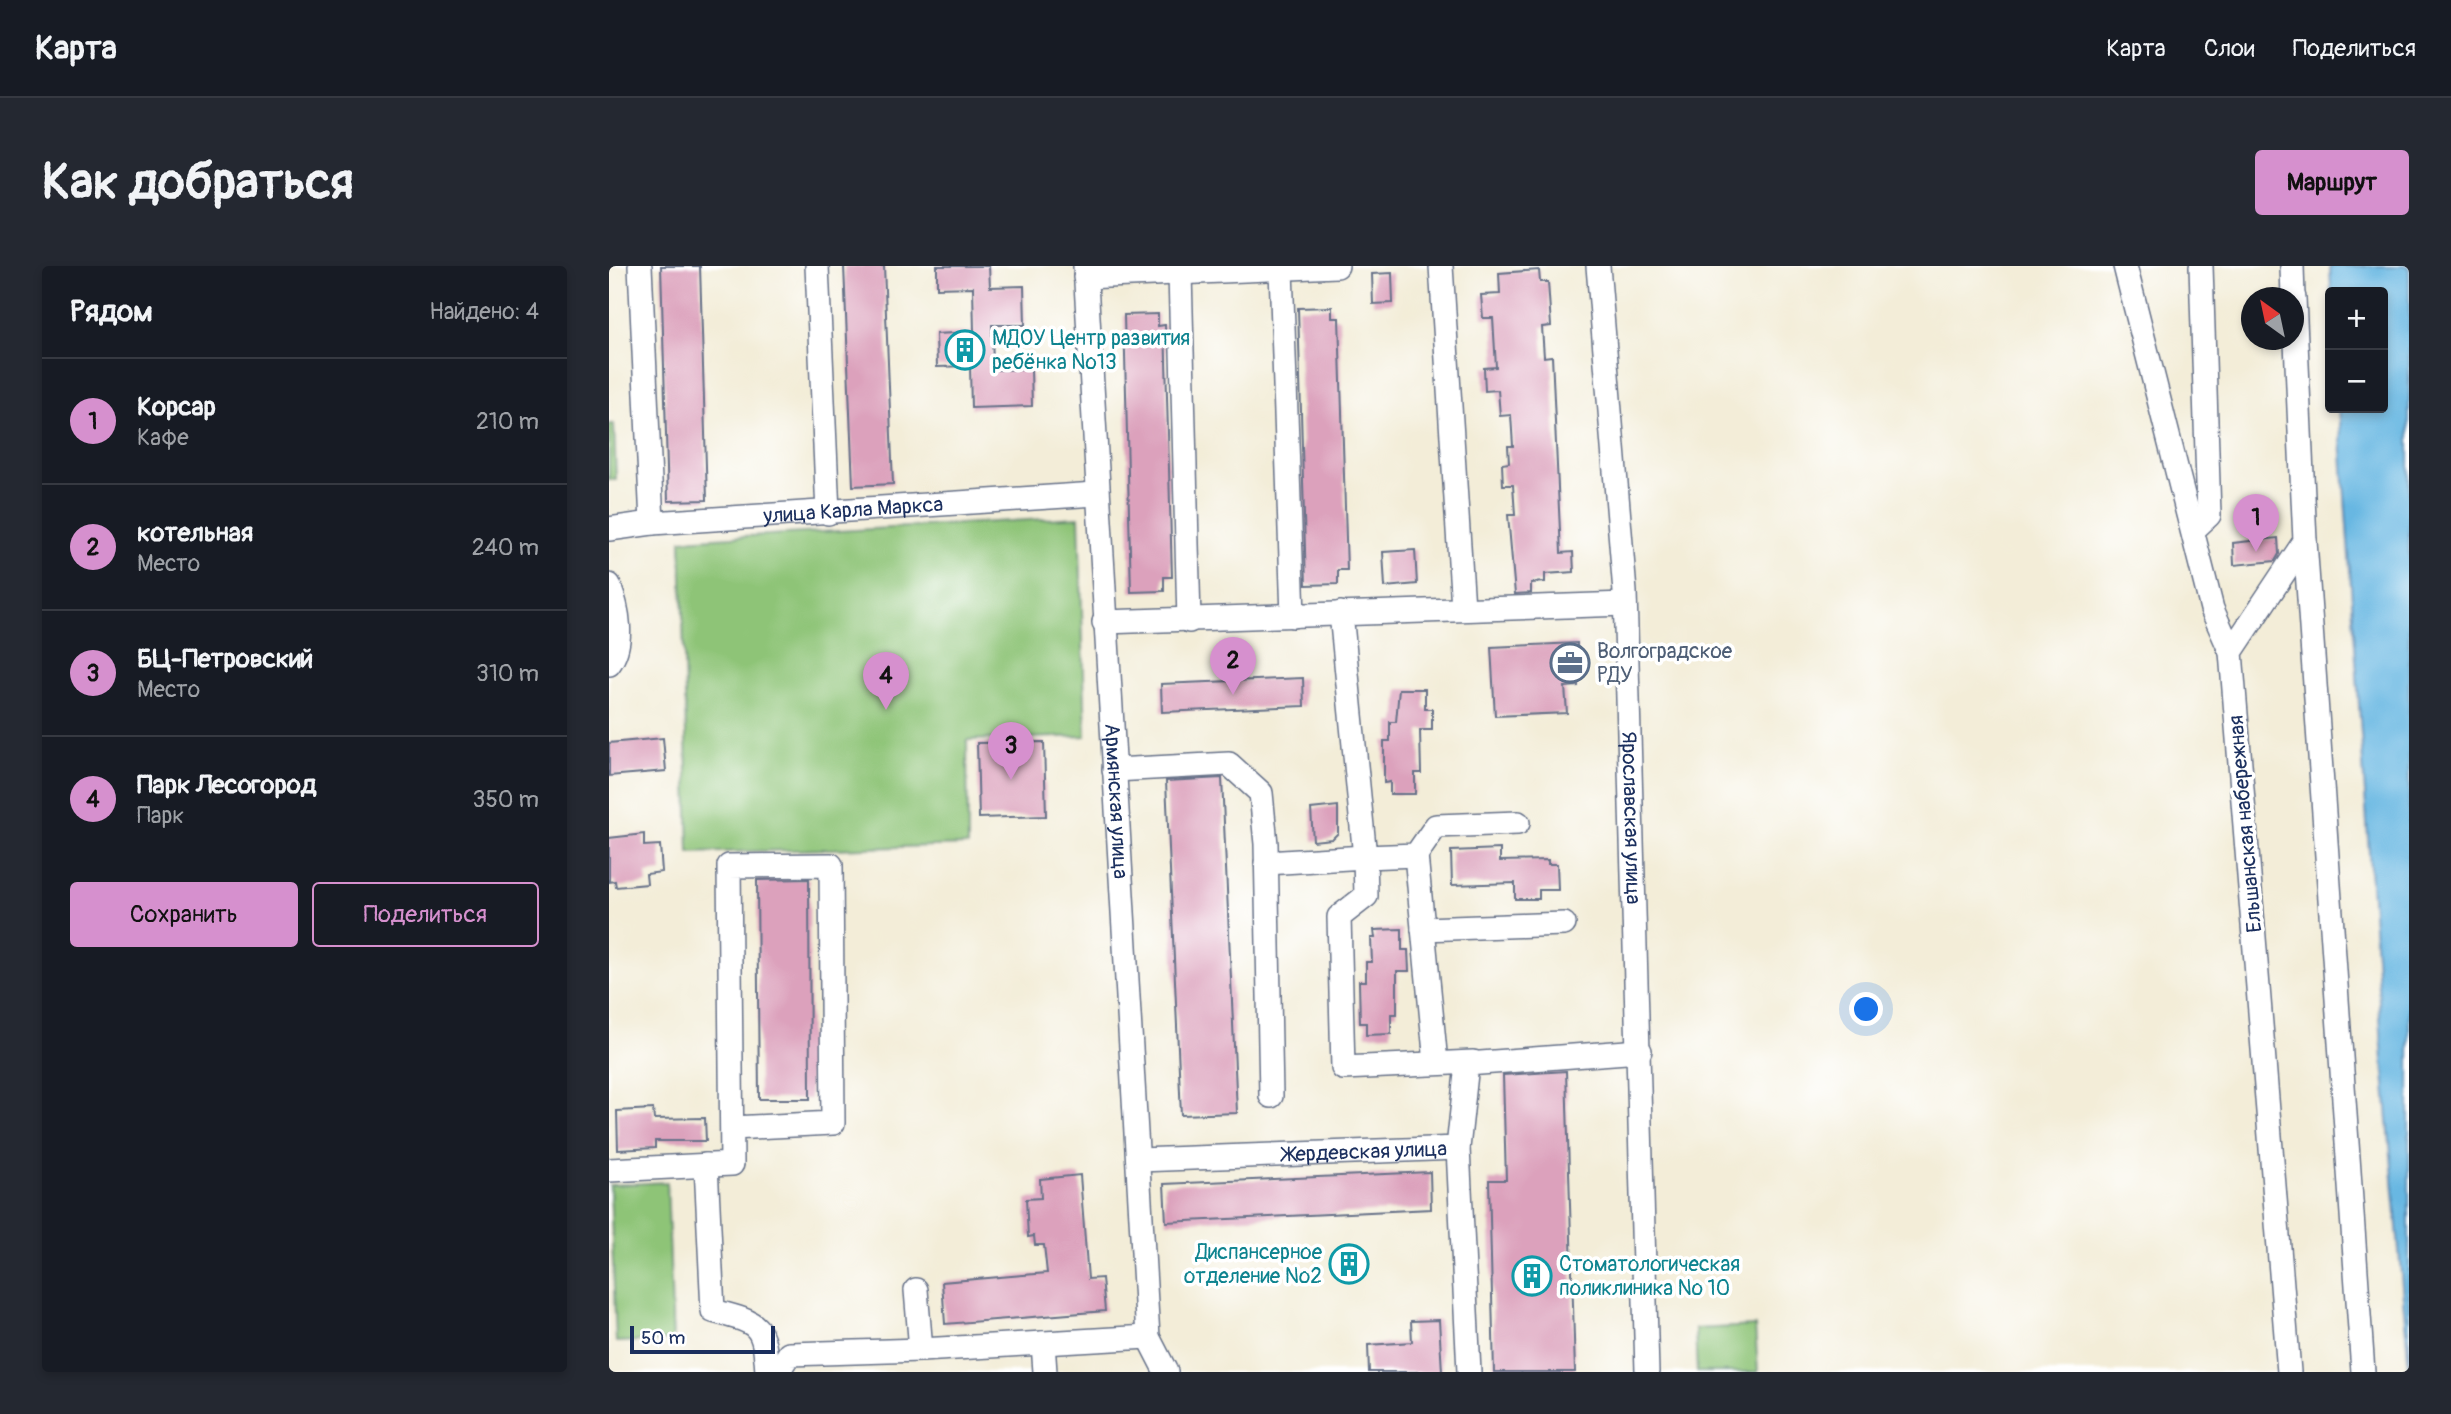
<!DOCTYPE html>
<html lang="ru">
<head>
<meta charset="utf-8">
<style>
	body { margin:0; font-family:Pangolin,sans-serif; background:#242831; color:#f1f3f6 }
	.controls { position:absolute; right:21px; top:21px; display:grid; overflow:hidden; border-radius:7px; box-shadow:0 4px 10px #0003 }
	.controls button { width:63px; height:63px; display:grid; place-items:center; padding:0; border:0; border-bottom:2px solid #363941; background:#171b24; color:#f1f3f6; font:35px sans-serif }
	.compass { position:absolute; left:1632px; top:21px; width:63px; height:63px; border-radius:50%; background:#171b24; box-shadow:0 4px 10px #0003; rotate:327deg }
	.scale { position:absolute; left:21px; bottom:18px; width:145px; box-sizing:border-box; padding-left:7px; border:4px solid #1b2f5e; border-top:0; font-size:19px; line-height:24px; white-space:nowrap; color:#1b2f5e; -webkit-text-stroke:5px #fff; paint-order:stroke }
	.you { position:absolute; left:1258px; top:744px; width:24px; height:24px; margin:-18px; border:5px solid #fff; border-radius:50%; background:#1a73e8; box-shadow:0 0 0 10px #1a73e833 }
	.badge { display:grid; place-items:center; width:46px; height:46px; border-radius:50%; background:#d690ce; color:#111; font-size:23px; font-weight:700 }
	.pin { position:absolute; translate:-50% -58px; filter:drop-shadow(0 2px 4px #0008) }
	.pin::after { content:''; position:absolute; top:37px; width:24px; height:21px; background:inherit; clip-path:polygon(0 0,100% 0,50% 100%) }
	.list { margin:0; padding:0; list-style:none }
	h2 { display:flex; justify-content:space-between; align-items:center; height:91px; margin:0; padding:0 28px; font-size:30px }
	h2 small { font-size:23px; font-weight:400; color:#9ea1a6 }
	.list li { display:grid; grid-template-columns:46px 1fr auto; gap:21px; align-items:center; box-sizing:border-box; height:126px; padding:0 28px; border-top:2px solid #363941 }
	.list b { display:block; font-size:26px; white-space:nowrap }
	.list p { margin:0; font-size:23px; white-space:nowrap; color:#9ea1a6 }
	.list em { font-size:23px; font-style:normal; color:#9ea1a6 }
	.actions { display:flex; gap:14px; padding:21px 28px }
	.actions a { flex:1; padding:16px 0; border:2px solid #d690ce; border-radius:7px; text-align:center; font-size:24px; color:#d690ce }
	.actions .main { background:#d690ce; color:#111 }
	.map { position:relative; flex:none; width:1800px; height:1106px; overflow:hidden; border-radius:7px }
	header { display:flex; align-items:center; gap:42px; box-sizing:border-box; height:98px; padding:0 35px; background:#171b24; border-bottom:2px solid #363941 }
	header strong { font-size:33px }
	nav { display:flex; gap:38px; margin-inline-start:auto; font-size:24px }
	.intro { display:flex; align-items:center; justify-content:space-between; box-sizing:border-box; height:168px; padding:0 42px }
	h1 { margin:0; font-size:49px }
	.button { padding:18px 32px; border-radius:7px; background:#d690ce; color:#111; font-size:24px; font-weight:700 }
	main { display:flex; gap:42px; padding:0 42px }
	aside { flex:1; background:#171b24; border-radius:7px; box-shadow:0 4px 10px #0003 }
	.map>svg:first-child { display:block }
	.green { fill:#8ec477; stroke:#547a6a; stroke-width:2 }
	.water { fill:#67b7e2; stroke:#4173a0; stroke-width:2 }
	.building { fill:#dca1bc }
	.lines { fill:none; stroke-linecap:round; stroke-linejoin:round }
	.minor-casing { stroke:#677289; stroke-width:26 }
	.minor { stroke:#fff; stroke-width:23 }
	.labels { text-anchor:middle; stroke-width:7; stroke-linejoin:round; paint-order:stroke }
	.culture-label { font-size:21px; fill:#0d838f; stroke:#fff; text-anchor:start }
	.street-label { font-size:21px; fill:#1b2f5e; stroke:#fff }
	.service-label { font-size:21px; fill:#4e5e75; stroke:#fff; text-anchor:start }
</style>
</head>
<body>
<header>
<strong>Карта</strong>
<nav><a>Карта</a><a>Слои</a><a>Поделиться</a></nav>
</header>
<div class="intro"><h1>Как добраться</h1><a class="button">Маршрут</a></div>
<main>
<aside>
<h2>Рядом<small>Найдено: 4</small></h2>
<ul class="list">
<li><span class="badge">1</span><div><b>Корсар</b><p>Кафе</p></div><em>210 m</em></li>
<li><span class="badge">2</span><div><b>котельная</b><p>Место</p></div><em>240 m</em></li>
<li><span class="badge">3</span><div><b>БЦ-Петровский</b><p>Место</p></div><em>310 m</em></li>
<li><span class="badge">4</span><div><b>Парк Лесогород</b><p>Парк</p></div><em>350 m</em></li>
</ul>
<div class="actions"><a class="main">Сохранить</a><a>Поделиться</a></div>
</aside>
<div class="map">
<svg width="1800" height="1106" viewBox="0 0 1800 1106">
	<rect width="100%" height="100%" fill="#fff"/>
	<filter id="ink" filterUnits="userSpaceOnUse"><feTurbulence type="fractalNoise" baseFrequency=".0143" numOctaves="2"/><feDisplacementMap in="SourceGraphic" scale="14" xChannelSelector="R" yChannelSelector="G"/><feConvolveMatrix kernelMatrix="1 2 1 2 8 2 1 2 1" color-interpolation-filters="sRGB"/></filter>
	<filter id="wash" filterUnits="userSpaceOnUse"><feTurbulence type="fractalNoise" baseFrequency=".00686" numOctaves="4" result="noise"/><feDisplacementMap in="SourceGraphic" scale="28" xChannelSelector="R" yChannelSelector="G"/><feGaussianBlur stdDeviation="1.57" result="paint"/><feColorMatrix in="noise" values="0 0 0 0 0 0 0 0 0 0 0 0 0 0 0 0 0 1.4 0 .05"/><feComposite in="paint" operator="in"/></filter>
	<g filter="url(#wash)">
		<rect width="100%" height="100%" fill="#f3edd8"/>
		<path class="green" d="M 0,158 L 5,158 L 7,214 L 0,214 Z
			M 470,251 L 477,470 L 358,474 L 359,579 L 80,587 L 72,274 Z
			M 58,916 L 64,1074 L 7,1076 L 1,919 Z
			M 1146,1060 L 1149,1106 L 1088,1106 L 1086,1063 Z"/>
		<path class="water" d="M 1721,0 L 1800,0 L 1800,1103 L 1774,795 L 1730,142 L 1774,142 L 1774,26 L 1722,26 Z"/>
		<g id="blocks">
			<path class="building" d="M 52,0 L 91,0 L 98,234 L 59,235 Z
				M 235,0 L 275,0 L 284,218 L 244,220 Z
				M 328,0 L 380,0 L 381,21 L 415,20 L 416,59 L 383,59 L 384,104 L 422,103 L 423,140 L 362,142 L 361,100 L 328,101 L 327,68 L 365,66 L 364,21 L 328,22 Z
				M 930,4 L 931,16 L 939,16 L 942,60 L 933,61 L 935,91 L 943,90 L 952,287 L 964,286 L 965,306 L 936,308 L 936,316 L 922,317 L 922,327 L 906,328 L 899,249 L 906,249 L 904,219 L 894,219 L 893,198 L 900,197 L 899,180 L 904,180 L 902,149 L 891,150 L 889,124 L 876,125 L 875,102 L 887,101 L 884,52 L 874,52 L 872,29 L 891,28 L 890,7 Z
				M 783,7 L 784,37 L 764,38 L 763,8 Z
				M 723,41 L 723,52 L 730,52 L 738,304 L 729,304 L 729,318 L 697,319 L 689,42 Z
				M 549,48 L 549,60 L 556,59 L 563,311 L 555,311 L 555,325 L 522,326 L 515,49 Z
				M 1669,272 L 1670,288 L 1666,295 L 1625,299 L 1624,277 Z
				M 806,284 L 808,318 L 776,321 L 774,286 Z
				M 968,377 L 969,420 L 956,421 L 958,447 L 886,450 L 882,381 Z
				M 694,412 L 695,440 L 553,446 L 552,418 Z
				M 790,423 L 816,423 L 816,443 L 823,443 L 823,464 L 811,464 L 812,507 L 806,507 L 806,528 L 781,528 L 781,516 L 775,517 L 775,475 L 781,475 L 781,456 L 787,456 Z
				M 54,472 L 57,505 L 0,510 L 0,477 Z
				M 435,476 L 437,550 L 370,552 L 368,477 Z
				M 613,512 L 628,847 L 572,849 L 557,515 Z
				M 729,540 L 729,567 L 723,573 L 704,575 L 702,543 Z
				M 35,568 L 35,580 L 51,579 L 53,606 L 37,608 L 38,618 L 7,621 L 6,615 L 0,616 L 0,572 Z
				M 891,583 L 891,595 L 939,594 L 939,598 L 948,598 L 949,624 L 930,624 L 930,633 L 906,633 L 906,617 L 843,619 L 842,585 Z
				M 200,613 L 201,833 L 150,833 L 148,614 Z
				M 793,663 L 793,684 L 799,684 L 800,705 L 788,705 L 788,748 L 782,748 L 782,768 L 757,769 L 757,757 L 751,757 L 750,715 L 757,715 L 757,696 L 763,696 L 762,672 L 766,672 L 765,664 Z
				M 957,805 L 966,1106 L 885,1106 L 880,914 L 897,914 L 894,809 Z
				M 44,843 L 45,853 L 96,852 L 97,875 L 46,875 L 46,882 L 9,884 L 8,845 Z
				M 821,906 L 822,943 L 557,956 L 555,918 Z
				M 471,909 L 479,1013 L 493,1012 L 496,1045 L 336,1058 L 333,1016 L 438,1007 L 435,979 L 426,979 L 425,970 L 419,971 L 417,933 L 432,932 L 431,913 Z
				M 830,1054 L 833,1106 L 760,1106 L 759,1079 L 803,1076 L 802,1055 Z"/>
		</g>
	</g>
	<g filter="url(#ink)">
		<use href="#blocks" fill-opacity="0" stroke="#677289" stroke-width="2"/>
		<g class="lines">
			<g class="minor-casing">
				<g id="minor">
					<path d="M 31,0 L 43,257"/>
					<path d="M 208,0 L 219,247"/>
					<path id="s1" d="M 476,0 L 539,1071 L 557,1106"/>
					<path d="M 832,0 L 854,342"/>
					<path id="s2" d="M 989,0 L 1016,326 L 1038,1106"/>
					<path d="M 1516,0 L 1603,343 L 1622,386"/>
					<path d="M 1683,0 L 1684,32"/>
					<path d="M 672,3 L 684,350"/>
					<path d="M 571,7 L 580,355"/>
					<path d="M 476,11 L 728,0"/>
					<path id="s3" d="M 0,263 L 43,257 L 487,228"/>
					<path d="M 1584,264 L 1600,249 L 1592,0"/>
					<path d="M 1696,275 L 1754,1106"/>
					<path d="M 0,319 C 9,342 16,377 0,398"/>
					<path d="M 732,347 L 756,591 L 807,589 L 827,560 L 909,557"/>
					<path d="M 495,356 L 1016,338"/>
					<path d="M 505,504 L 620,498 L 652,527 L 657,578 L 662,830"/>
					<path d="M 807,589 L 827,797"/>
					<path d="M 657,597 L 756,591 L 757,630 L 730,651 L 734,802 L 864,796"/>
					<path d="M 814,663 L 955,658"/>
					<path d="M 849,882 L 860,1106"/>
					<path id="s4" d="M 530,894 L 849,882 L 858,798 L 1031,785"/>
					<path d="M 97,899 L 104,1045 C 150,1057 155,1057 158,1106"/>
					<path d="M 0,904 L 123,898 L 120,600 L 222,599 L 224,857 L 123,862"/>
					<path d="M 307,1024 L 312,1084"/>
					<path d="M 434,1077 L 436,1106"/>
					<path d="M 169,1106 L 180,1088 L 312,1084 L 539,1071"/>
					<path d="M 1680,1106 L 1622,386 L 1696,275 L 1685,32"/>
				</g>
			</g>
			<use href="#minor" class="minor"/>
		</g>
	</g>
	<defs>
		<g id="building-ring" transform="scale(2.0125)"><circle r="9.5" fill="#fff" stroke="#0f9aa8" stroke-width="1.5"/><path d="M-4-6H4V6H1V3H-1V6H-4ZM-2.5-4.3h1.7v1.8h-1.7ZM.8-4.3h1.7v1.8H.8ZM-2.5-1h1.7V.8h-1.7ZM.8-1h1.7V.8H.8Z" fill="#0f9aa8"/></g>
		<g id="office-ring" transform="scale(2.0125)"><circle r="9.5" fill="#fff" stroke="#5c6f8a" stroke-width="1.5"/><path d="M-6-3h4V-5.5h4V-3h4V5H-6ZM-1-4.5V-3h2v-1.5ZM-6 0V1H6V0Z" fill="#5c6f8a"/></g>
	</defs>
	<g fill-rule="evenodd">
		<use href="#building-ring" x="356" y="84"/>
		<use href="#office-ring" x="961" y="397"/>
		<use href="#building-ring" x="740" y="998"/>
		<use href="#building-ring" x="923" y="1010"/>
	</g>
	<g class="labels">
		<g class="culture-label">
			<text x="383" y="79">МДОУ Центр развития<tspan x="383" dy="24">ребёнка №13</tspan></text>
			<text x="713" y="993" text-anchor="end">Диспансерное<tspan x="713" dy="24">отделение №2</tspan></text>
			<text x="950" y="1005">Стоматологическая<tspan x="950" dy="24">поликлиника № 10</tspan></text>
		</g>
		<g class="street-label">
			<text dy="7" stroke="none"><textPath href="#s3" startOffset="245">улица Карла Маркса</textPath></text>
			<text dy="7" stroke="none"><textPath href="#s1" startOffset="536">Армянская улица</textPath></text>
			<text dy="7" stroke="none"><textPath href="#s2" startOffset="553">Ярославская улица</textPath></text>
			<text transform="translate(1636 558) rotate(-95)" y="7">Ельшанская набережная</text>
			<text dy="7" stroke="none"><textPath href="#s4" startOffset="226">Жердевская улица</textPath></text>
		</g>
		<g class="service-label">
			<text x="988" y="392">Волгоградское<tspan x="988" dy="24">РДУ</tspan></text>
		</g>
	</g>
</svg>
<div class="controls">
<button>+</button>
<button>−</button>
</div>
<svg class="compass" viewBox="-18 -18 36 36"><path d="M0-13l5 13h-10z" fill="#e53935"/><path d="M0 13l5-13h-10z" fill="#9ea1a6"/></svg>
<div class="scale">50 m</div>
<div class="you"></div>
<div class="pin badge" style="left:1647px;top:286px">1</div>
<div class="pin badge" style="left:624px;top:429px">2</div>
<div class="pin badge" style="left:402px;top:514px">3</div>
<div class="pin badge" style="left:277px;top:444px">4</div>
</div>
</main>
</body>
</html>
